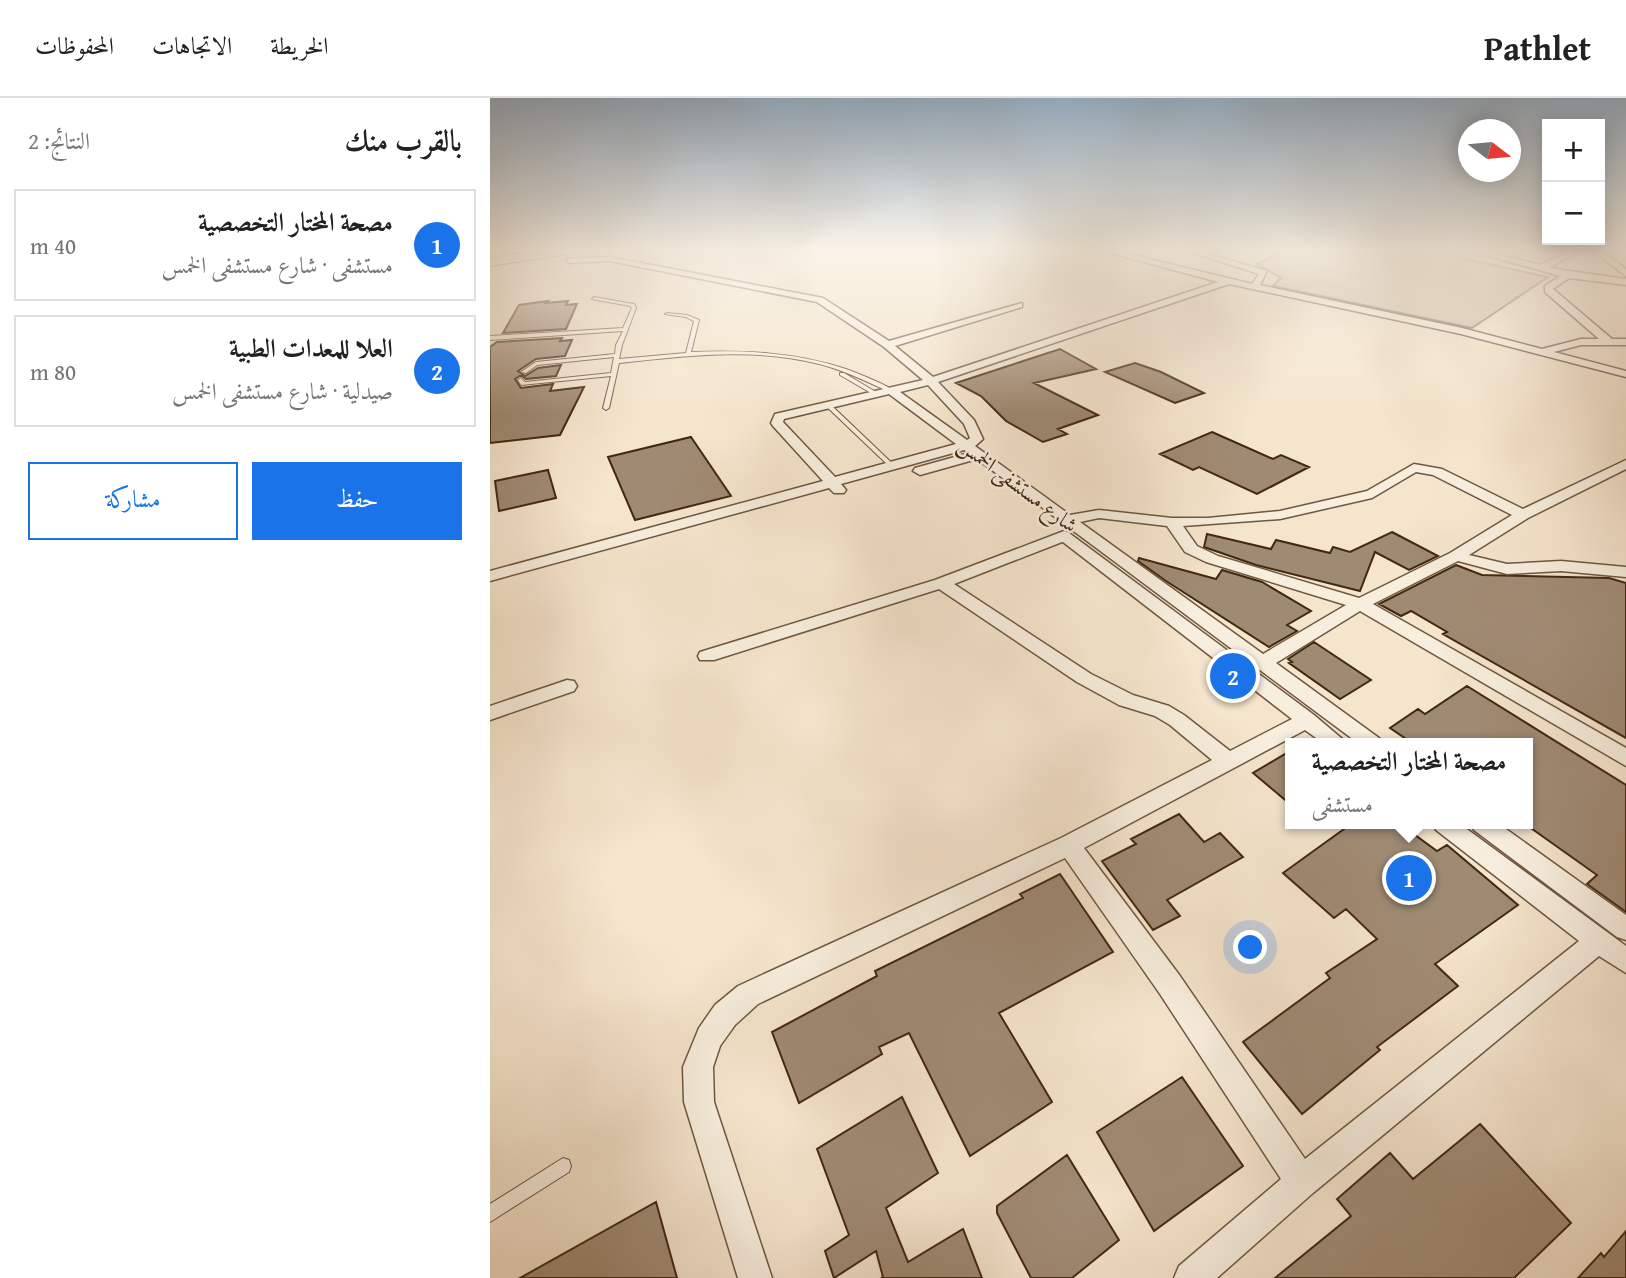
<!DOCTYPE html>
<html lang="ar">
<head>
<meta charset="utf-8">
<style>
	body { margin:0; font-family:"Gentium Book Plus",Amiri,serif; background:#f2f2f2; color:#222; direction:rtl }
	.controls { position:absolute; right:21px; top:21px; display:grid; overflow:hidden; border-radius:0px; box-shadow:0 4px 18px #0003 }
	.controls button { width:63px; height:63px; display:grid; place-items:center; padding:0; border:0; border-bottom:2px solid #e0e0e0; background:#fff; color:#222; font:35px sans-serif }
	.compass { position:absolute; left:968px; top:21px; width:63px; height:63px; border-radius:50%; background:#fff; box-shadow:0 4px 18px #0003; rotate:106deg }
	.you { position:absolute; left:761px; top:850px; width:24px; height:24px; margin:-18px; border:5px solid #fff; border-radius:50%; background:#1a73e8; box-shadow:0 0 0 10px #1a73e833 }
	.badge { display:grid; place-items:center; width:46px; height:46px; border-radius:50%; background:#1a73e8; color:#fff; font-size:23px; font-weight:700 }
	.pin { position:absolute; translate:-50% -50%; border:4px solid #fff; box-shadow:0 2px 7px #0006 }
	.popup { position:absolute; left:795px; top:640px; width:248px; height:91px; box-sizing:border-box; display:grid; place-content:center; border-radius:0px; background:#fff; filter:drop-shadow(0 2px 5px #0005); font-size:23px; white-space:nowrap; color:#767676 }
	.popup b { font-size:26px; color:#222 }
	.popup::after { content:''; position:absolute; left:50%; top:100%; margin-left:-14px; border:14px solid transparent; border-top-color:#fff }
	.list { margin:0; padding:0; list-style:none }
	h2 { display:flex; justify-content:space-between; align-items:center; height:91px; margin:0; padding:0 28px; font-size:30px }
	h2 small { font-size:23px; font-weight:400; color:#767676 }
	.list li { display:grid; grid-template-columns:46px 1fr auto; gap:21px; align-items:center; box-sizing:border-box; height:112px; margin:0 14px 14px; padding:0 14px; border:2px solid #e0e0e0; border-radius:0px }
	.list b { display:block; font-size:26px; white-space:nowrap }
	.list p { margin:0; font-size:23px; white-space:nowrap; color:#767676 }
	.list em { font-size:23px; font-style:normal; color:#767676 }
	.actions { display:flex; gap:14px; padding:21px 28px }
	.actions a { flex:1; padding:16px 0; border:2px solid #1a73e8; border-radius:0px; text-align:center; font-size:24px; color:#1a73e8 }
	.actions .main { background:#1a73e8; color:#fff }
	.map { position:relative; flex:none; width:1136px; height:1180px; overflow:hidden; direction:ltr }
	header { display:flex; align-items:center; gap:42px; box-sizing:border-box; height:98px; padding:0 35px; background:#fff; border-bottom:2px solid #e0e0e0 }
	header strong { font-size:33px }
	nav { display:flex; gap:38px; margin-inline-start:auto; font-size:24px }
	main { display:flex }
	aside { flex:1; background:#fff }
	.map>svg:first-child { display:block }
	.green { fill:#d7c5ad; stroke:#8c765f; stroke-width:2 }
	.building { fill:#9f8a73; stroke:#422811; stroke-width:2 }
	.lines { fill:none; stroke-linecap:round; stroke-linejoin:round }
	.service-casing { stroke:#6f5740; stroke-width:2 }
	.minor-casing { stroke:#6f5740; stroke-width:3 }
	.trunk-casing { stroke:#422811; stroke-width:2 }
	.service { fill:#f8eede; fill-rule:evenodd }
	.minor { fill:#f8eede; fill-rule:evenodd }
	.trunk { fill:#f5e5cd; fill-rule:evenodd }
	.labels { text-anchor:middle; stroke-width:5; stroke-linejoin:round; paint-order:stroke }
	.far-street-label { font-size:21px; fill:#422811; stroke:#f8eede }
</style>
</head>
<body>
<header>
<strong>Pathlet</strong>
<nav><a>الخريطة</a><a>الاتجاهات</a><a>المحفوظات</a></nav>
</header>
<main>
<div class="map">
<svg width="1136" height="1180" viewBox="0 0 1136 1180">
	<rect width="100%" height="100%" fill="#f5e5cd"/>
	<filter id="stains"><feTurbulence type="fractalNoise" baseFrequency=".00286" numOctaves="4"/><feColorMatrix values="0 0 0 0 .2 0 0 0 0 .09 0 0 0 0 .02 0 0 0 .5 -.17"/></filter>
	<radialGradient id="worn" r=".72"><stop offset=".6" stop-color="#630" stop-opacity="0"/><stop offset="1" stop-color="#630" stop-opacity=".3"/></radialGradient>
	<path class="green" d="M 801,150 L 958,150 L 970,153 L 970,160 L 1058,179 L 982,230 L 783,188 L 791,180 L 767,166 Z"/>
	<path class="building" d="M 58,203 L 56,205 L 78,203 L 76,207 L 87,206 L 76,231 L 13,235 L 29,207 Z
		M 72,240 L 70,243 L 82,242 L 75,258 L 46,261 L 28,273 L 35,278 L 48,270 L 71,267 L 66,278 L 36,281 L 31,277 L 25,281 L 31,290 L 63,286 L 60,293 L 94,289 L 70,337 L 0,345 L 0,249 L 7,244 Z
		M 570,251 L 606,271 L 544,285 L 608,317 L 568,331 L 577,336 L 553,344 L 516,323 L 491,298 L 466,285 Z
		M 645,265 L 671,274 L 714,295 L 685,305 L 615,274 Z
		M 722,334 L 783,361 L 791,357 L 819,369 L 767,396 L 709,369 L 703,372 L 670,356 Z
		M 201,339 L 241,398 L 145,422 L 118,359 Z
		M 58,372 L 66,400 L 9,413 L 5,383 Z
		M 902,434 L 948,458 L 919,472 L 885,454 L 870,493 L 766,467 L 714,449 L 717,436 L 781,451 L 786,442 L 840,455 L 843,449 L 860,454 Z
		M 649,460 L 726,481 L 732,472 L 772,484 L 821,513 L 797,527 L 807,533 L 779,549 L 676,483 L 648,463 Z
		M 966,467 L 992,477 L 1119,480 L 1136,485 L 1136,640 L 953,536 L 957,534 L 921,513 L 911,518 L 889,506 Z
		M 824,544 L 881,582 L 850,601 L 799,565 L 802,564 L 798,561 Z
		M 977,588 L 1136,687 L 1136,814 L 1097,786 L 1107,777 L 1038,728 L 1038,645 L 922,645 L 900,630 L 928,611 L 935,616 Z
		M 800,653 L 800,706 L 763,675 Z
		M 689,716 L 714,744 L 730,735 L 753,759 L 677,802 L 690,818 L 663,832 L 612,763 L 646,746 L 641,741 Z
		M 861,726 L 910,726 L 947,753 L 957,747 L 1028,807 L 945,866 L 968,888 L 887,949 L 890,952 L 812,1016 L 753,944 L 840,880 L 836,875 L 887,841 L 856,811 L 844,820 L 793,775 Z
		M 570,776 L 623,854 L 509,915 L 562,1004 L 480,1058 L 419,935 L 389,949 L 392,956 L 309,1005 L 282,934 L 387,878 L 385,873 L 533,800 L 530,796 Z
		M 692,979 L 753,1068 L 664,1133 L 607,1034 Z
		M 412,999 L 448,1075 L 396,1110 L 418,1164 L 473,1131 L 492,1180 L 391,1180 L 393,1179 L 386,1153 L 344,1180 L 335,1153 L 359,1137 L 327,1051 Z
		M 990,1026 L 1081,1125 L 1024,1180 L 785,1180 L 861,1118 L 847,1101 L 900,1055 L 923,1081 Z
		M 577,1057 L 629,1142 L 582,1180 L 541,1180 L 507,1115 L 507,1108 Z
		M 166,1104 L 187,1180 L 30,1180 Z
		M 1136,1133 L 1136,1180 L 1088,1180 L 1111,1155 L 1114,1159 Z"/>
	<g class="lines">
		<g class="service-casing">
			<path id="service" d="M 104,199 L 144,206 L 146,210 L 132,247 L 129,261 L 196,255 L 204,223 L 196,219 L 175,216 L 177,215 L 197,217 L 209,222 L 201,254 C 254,252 305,254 356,271 C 372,277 390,284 405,293 L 400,294 C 377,284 354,272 329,266 C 263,249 196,258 129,265 L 119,310 L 116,312 L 113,310 L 121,278 L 31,287 L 28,282 L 31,280 L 35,284 L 121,275 L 124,259 L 47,267 L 36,275 L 31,274 L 46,264 L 125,256 L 126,247 L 133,233 L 0,242 L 0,238 L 133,230 L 142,210 L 140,208 L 102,201 Z
				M 350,275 L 354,275 L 391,297 L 386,298 L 350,277 Z
				M 337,307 L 341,307 L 404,367 L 404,369 L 400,369 L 337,309 Z
				M 73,1060 L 79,1062 L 81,1068 L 79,1074 L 0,1124 L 0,1106 Z"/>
		</g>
		<g class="minor-casing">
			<path id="minor" d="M 602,150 L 614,150 L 762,186 L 769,176 L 707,156 L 707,150 L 718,150 L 715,155 L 777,173 L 770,187 L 972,230 L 1052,251 L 1091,241 L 1109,241 L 1055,194 L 1055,188 L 1070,178 L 971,150 L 983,150 L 1050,167 L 1084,150 L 1094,150 L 1059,170 L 1136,181 L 1136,187 L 1079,180 L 1063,191 L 1122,241 L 1136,241 L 1136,247 L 1091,247 L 1064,254 L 1136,273 L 1136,279 L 971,236 L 739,186 L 448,284 L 484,322 L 493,341 L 485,348 L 580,417 L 609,412 L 682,420 L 718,420 L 790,413 L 877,393 L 924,366 L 952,371 L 1033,411 L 1136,362 L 1136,371 L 1038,420 L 979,457 L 1017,466 L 1071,463 L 1136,469 L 1136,479 L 1071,473 L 1017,476 L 968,463 L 883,506 L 1136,650 L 1136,668 L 870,513 L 786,565 L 889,640 L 892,645 L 868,645 L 487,361 L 430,377 L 423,373 L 425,370 L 479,355 L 474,352 L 351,386 L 356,392 L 354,395 L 344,395 L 339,390 L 0,483 L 0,473 L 333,383 L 283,328 L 281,325 L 285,316 L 433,282 L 394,249 L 327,204 L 120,163 L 79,165 L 76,161 L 120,159 L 333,200 L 399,243 L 532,205 L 532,209 L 405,248 L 443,279 L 728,184 ZM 438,287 L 474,326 L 480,340 L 477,342 L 410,294 ZM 399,296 L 466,346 L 345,379 L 293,324 L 294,321 ZM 926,374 L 943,377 L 1022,417 L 960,455 L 869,500 L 728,458 L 707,448 L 693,428 L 790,421 L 882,400 ZM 609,420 L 677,428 L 695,454 L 716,464 L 856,507 L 773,556 L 590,424 Z
				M 1099,150 L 1108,150 L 1136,171 L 1136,178 Z
				M 574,433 L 579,435 L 824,617 L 857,645 L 833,645 L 815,632 L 594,750 L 690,878 L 815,1061 L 1089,843 L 946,732 L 943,726 L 970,726 L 1136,848 L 1136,875 L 1109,858 L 823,1095 L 727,1180 L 684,1180 L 689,1168 L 791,1081 L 670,896 L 575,760 L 268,906 L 245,927 L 230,948 L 223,969 L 224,1004 L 282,1180 L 248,1180 L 194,1004 L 193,969 L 209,930 L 225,907 L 248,888 L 571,740 L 722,662 L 680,627 L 665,618 L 629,607 L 587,584 L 449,491 L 224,562 L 210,562 L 208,558 L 210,554 L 445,482 ZM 572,444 L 573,444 L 802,621 L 740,653 L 694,617 L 679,608 L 643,597 L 601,576 L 464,486 Z
				M 77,582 L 84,583 L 87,588 L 84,593 L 0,622 L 0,608 Z
				M 981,726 L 1009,726 L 1136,817 L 1136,842 L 1127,839 L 984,732 Z"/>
		</g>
		<g class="trunk-casing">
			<path id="trunk" d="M 66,150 L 96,150 L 90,154 L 0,168 L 0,160 Z"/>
		</g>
		<use href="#service" class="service"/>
		<use href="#minor" class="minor"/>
		<use href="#trunk" class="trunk"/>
	</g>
	<linearGradient id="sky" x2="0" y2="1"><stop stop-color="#95aec4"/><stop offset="0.48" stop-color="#faf3e8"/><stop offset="1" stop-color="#faf3e8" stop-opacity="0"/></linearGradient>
	<rect width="1136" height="315" fill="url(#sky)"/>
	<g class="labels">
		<g class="far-street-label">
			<text transform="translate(528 387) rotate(37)" y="7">شارع مستشفى الخمس</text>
		</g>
	</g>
	<rect width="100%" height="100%" filter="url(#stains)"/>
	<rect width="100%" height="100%" fill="url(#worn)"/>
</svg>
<div class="controls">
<button>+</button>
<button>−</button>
</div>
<svg class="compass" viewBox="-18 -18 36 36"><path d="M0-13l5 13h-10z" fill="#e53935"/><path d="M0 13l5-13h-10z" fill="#767676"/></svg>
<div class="you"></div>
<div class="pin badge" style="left:919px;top:780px">1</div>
<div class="popup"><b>مصحة المختار التخصصية</b>مستشفى</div>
<div class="pin badge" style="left:743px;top:578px">2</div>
</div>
<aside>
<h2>بالقرب منك<small>النتائج: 2</small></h2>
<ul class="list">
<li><span class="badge">1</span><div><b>مصحة المختار التخصصية</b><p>مستشفى · شارع مستشفى الخمس</p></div><em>40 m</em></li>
<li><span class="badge">2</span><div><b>العلا للمعدات الطبية</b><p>صيدلية · شارع مستشفى الخمس</p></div><em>80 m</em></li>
</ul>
<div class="actions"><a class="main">حفظ</a><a>مشاركة</a></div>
</aside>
</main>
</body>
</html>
